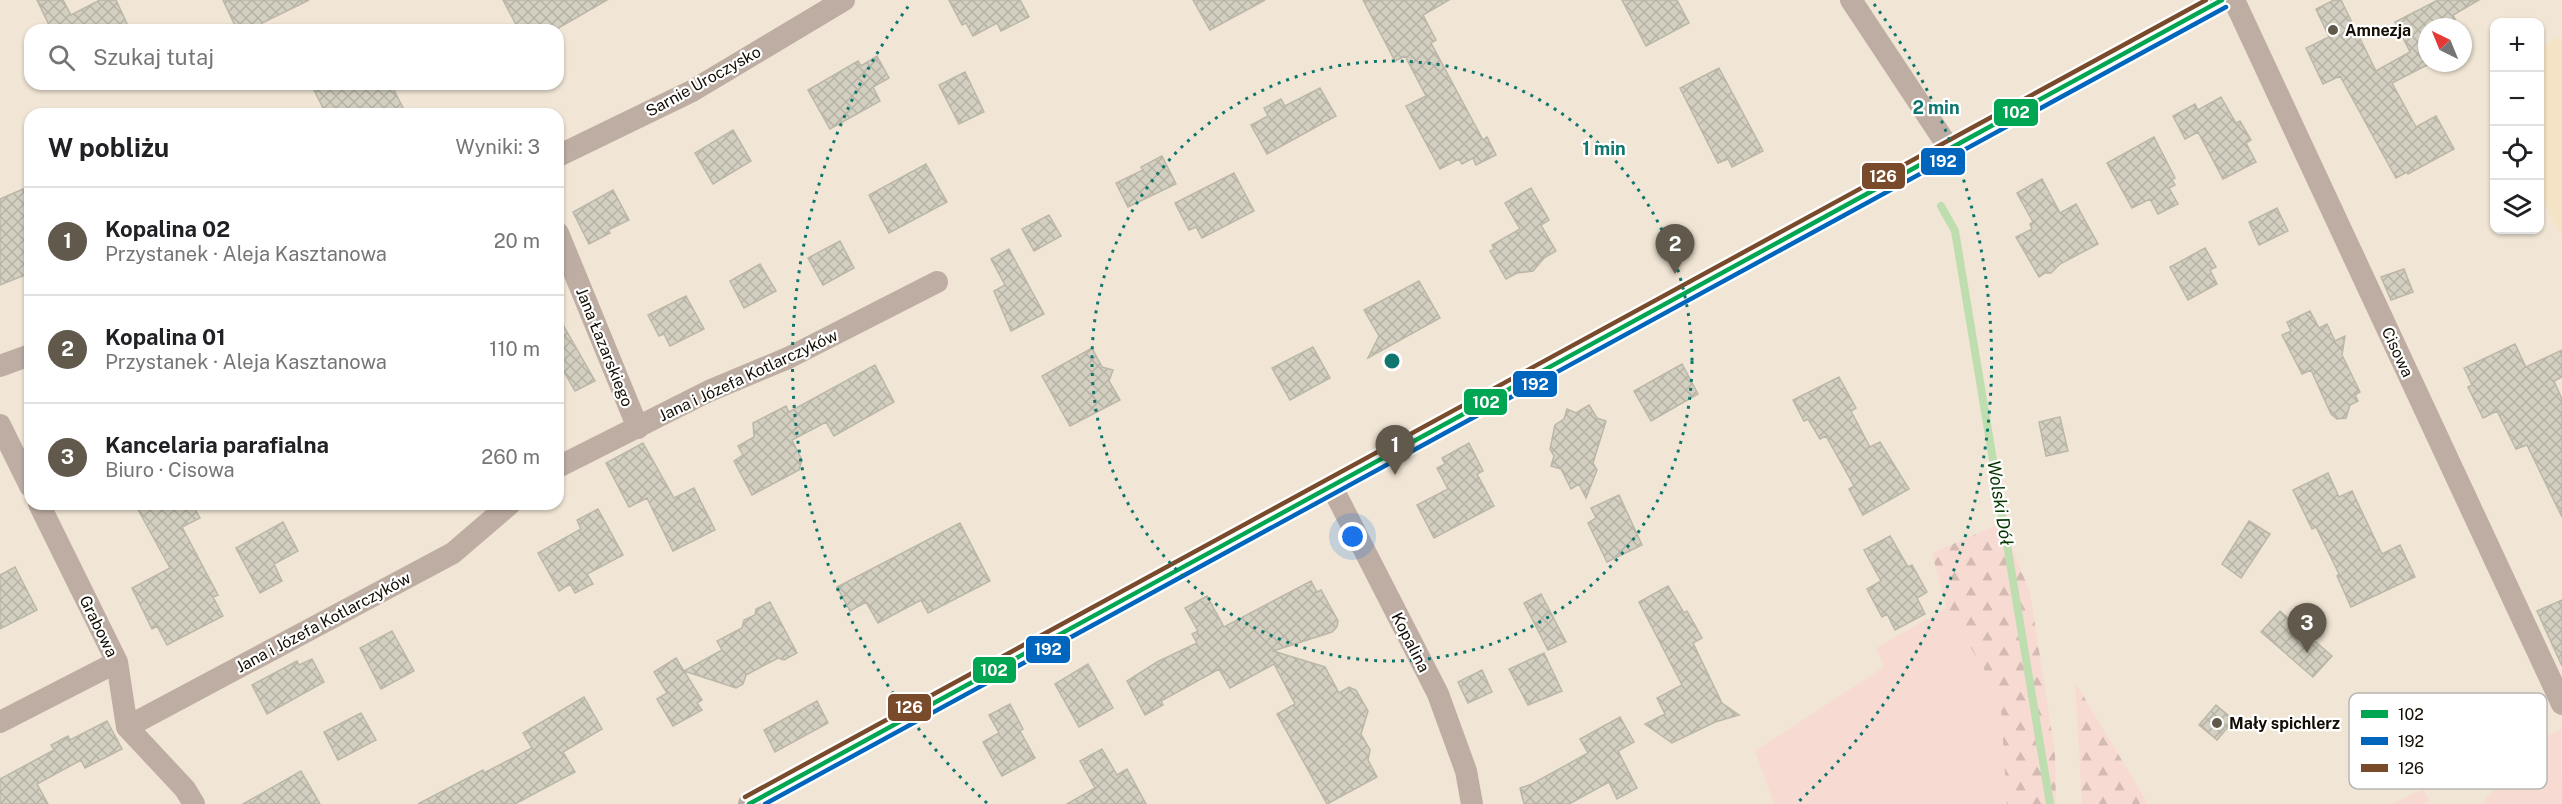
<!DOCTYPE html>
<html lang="pl">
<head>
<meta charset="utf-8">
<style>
	body { margin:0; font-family:"Public Sans",sans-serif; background:#f6f6f6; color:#202124 }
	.controls { position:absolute; right:18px; top:18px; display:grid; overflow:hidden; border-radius:12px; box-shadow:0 2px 4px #0004 }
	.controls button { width:54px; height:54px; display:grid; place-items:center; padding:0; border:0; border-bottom:2px solid #e0e0e0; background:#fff; color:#202124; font:30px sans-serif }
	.compass { position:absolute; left:2418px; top:18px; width:54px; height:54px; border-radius:50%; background:#fff; box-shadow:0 2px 4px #0004; rotate:317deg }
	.you { position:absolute; left:1353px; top:537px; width:21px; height:21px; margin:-15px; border:4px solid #fff; border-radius:50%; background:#1a73e8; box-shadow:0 0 0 9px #1a73e833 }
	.badge { display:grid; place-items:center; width:39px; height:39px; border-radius:50%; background:#61594c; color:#fff; font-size:20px; font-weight:700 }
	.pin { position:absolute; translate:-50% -50px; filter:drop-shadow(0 2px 3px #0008) }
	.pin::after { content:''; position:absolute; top:32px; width:21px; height:18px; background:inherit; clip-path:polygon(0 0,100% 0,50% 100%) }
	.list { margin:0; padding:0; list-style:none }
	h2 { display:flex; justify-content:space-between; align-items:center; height:78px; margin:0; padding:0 24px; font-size:26px }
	h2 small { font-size:20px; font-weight:400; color:#757577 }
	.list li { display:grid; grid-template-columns:39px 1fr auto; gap:18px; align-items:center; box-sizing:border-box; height:108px; padding:0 24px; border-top:2px solid #e0e0e0 }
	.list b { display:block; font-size:22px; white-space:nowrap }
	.list p { margin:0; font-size:20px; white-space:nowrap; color:#757577 }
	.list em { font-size:20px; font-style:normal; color:#757577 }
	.icon { flex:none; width:33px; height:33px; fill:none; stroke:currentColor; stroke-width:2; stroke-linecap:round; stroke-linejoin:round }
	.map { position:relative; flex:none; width:2562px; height:804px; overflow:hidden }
	.search { position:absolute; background:#fff; box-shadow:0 2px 4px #0004; left:24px; top:24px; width:540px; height:66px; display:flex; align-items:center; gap:15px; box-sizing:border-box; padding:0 21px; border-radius:18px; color:#757577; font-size:22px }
	.panel { position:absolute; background:#fff; box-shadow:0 2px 4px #0004; left:24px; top:108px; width:540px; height:402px; border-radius:18px }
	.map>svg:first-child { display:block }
	.built { fill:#f5e3c6 }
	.grass { fill:#f7dbd3 }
	.forest { fill:url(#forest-firs) }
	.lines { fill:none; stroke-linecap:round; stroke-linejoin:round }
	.stream { stroke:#bfdeb0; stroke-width:8 }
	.building { fill:url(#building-cross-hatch); stroke:#bbb7a8; stroke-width:1.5 }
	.street { stroke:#bdada3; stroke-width:22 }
	.bus-1-casing { stroke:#fff; stroke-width:9 }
	.bus-2-casing { stroke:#fff; stroke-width:9 }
	.bus-3-casing { stroke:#fff; stroke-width:9 }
	.bus-1 { stroke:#00a651; stroke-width:4.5 }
	.bus-2 { stroke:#0065bd; stroke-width:4.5 }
	.bus-3 { stroke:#7a4b2a; stroke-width:4.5 }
	.ring { fill:none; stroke:#0f766e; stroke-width:3; stroke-dasharray:3 6 }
	.poi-dot { fill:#61594c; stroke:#fff; stroke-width:2 }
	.labels { text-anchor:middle; stroke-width:4.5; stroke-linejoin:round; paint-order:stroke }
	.poi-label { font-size:16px; font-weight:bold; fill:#130d03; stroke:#fff; text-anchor:start }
	.street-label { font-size:16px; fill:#130d03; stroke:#fff }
	.water-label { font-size:18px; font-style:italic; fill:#073800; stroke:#fff }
	.key { fill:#fff; stroke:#b8b6b3; stroke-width:1.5 }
	.key-label { font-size:16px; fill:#130d03 }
	.centre { fill:#0f766e; stroke:#fff; stroke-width:3 }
	.ring-label { font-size:18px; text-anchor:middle; font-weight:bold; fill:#0f766e; stroke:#fff; stroke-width:4.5; stroke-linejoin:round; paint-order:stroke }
	.line-badge { stroke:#fff; stroke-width:2 }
	.badge-label { font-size:16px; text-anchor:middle; font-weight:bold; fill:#fff }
</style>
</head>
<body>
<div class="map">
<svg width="2562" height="804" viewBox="0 0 2562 804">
	<defs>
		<pattern id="forest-firs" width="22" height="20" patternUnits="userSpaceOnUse" patternTransform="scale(1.5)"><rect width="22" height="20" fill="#f7dbd3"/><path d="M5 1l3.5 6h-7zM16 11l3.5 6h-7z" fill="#d3bbb4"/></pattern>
		<pattern id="building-cross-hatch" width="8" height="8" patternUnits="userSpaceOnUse" patternTransform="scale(1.5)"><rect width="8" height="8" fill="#d4d0c1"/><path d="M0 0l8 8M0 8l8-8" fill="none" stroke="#b5b1a4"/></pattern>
	</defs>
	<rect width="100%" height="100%" fill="#f1e6d5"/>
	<path class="built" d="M 2562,35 L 2562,239 L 2540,192 L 2540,48 Z"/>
	<path class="grass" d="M 1946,608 L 2000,695 L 2007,804 L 1774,804 L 1755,751 L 1884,667 L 1876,648 Z
		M 2561,729 L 2562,804 L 2481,804 L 2495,789 L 2534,763 L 2523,748 Z
		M 2423,789 L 2430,801 L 2423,804 L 2392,804 Z"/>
	<path class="forest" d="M 2002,523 L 2030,592 L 2055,753 L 2056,804 L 2007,804 L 2000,695 L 1946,608 L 1932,553 Z
		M 2075,682 L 2148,804 L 2082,804 Z"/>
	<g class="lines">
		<path class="stream" d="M 1941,206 L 1955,231 L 2050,804"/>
	</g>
	<path class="building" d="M 37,0 L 63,0 L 71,15 L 100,0 L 116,0 L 130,30 L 40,30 L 49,25 Z
		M 223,0 L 309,0 L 262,23 L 265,30 L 237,30 Z
		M 503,0 L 607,0 L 555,30 L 519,30 Z
		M 949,0 L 1020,0 L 1029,17 L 1001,31 L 997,23 L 973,36 L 966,23 L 962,25 Z
		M 1193,0 L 1265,0 L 1210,30 Z
		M 1363,0 L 1449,0 L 1423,15 L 1436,40 L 1431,43 L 1483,140 L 1487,137 L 1496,155 L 1476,165 L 1473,158 L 1462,164 L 1459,159 L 1440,169 L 1406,106 L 1426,96 L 1405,56 L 1395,61 Z
		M 1622,0 L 1677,0 L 1689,23 L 1646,46 Z
		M 2334,0 L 2341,0 L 2376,71 L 2410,52 L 2395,22 L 2438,0 L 2479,0 L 2453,15 L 2459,27 L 2427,27 L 2427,63 L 2431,63 L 2392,83 L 2416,127 L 2436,116 L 2454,149 L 2408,174 L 2407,172 L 2396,178 L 2340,76 L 2323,84 L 2306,48 L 2329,37 L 2316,9 Z
		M 877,56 L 889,78 L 873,87 L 880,101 L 830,129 L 808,90 L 858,61 L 861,66 Z
		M 1719,68 L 1763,151 L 1732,167 L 1728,159 L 1718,163 L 1680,88 Z
		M 965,72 L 984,112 L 959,124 L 939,85 Z
		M 311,84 L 391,84 L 403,108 L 391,114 L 326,114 Z
		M 1320,88 L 1336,116 L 1267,154 L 1251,125 L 1268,116 L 1264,108 L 1281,99 L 1285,106 Z
		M 2221,97 L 2236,123 L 2240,121 L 2251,140 L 2246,143 L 2256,162 L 2223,179 L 2198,132 L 2185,139 L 2173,116 L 2195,104 L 2198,110 Z
		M 733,130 L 751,161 L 713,184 L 695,153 Z
		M 2154,137 L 2175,178 L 2172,180 L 2175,185 L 2169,188 L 2178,204 L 2158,214 L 2150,199 L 2132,208 L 2107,163 Z
		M 1162,156 L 1176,184 L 1128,207 L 1116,183 L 1143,170 L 1141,167 Z
		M 926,164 L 947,202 L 889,233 L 869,195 Z
		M 1234,173 L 1254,211 L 1202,238 L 1196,227 L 1189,230 L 1175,203 Z
		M 2042,179 L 2060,213 L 2076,204 L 2098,244 L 2060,264 L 2051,273 L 2045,273 L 2039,277 L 2016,237 L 2032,229 L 2030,224 L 2033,222 L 2017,193 Z
		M 30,186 L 30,273 L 0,285 L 0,199 Z
		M 1531,188 L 1549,220 L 1541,225 L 1556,251 L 1544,258 L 1533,271 L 1517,273 L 1506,279 L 1490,251 L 1494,249 L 1492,245 L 1520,229 L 1505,203 Z
		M 613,190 L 629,220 L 608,230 L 610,233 L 589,244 L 573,212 Z
		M 2277,208 L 2288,231 L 2259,245 L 2249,222 Z
		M 1049,215 L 1061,236 L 1034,251 L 1022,229 Z
		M 840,241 L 854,268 L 823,285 L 808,258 Z
		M 2205,248 L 2216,267 L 2210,270 L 2217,284 L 2188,300 L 2170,267 Z
		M 1009,249 L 1044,314 L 1011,331 L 994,291 L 1005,285 L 991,259 Z
		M 760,264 L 776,291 L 744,308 L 730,281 Z
		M 2404,269 L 2413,292 L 2391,300 L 2381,277 Z
		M 1419,281 L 1440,318 L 1368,358 L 1379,336 L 1364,310 Z
		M 686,296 L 704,329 L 670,346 L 664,334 L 659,336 L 648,315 Z
		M 2310,311 L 2319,328 L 2327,324 L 2335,341 L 2345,336 L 2342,355 L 2360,392 L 2355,395 L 2358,401 L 2350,405 L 2346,418 L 2337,419 L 2331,414 L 2311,370 L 2302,374 L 2282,335 L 2291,331 L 2287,322 Z
		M 558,316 L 595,381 L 575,391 L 558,361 Z
		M 2515,344 L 2526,367 L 2562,350 L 2562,377 L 2554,381 L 2562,399 L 2562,517 L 2527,445 L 2516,449 L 2497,411 L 2483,418 L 2468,387 L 2472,385 L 2464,368 Z
		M 1313,347 L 1330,378 L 1290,400 L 1272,368 Z
		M 1092,348 L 1102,367 L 1113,370 L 1109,381 L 1120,400 L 1070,426 L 1042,376 Z
		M 1682,364 L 1698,394 L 1651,421 L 1634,391 Z
		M 875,365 L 894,402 L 834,436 L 826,422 L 792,440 L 802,460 L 799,470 L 752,495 L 734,461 L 743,455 L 738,446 L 754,437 L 753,423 L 786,406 L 789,412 Z
		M 1839,377 L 1856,408 L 1851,411 L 1870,447 L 1880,442 L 1909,489 L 1863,515 L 1849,489 L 1854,486 L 1826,436 L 1820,439 L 1808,419 L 1804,421 L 1793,400 Z
		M 1589,405 L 1597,418 L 1606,421 L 1593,463 L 1597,470 L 1586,498 L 1579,484 L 1571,489 L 1561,469 L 1551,466 L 1554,456 L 1550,449 L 1555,425 L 1564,419 L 1567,409 L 1576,413 Z
		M 2060,417 L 2068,451 L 2046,456 L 2039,422 Z
		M 643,443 L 674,498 L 694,488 L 715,530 L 673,551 L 647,498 L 629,507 L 606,463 Z
		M 1469,443 L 1483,471 L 1477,474 L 1494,506 L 1434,538 L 1417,505 L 1448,489 L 1437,468 L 1445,464 L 1442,458 Z
		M 2328,473 L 2339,497 L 2352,491 L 2382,554 L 2400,545 L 2415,577 L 2351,607 L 2337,576 L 2339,574 L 2316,527 L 2312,529 L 2293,490 Z
		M 1619,495 L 1642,545 L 1607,562 L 1588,523 L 1596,518 L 1591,508 Z
		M 135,504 L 192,504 L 200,518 L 182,527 L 218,595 L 213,597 L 223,616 L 167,645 L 157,626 L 152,629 L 132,588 L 170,568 Z
		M 598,509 L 623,555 L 587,574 L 593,584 L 575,593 L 570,584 L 559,591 L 538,553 L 581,529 L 577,520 Z
		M 2249,521 L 2270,534 L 2241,578 L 2222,564 Z
		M 283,522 L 298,551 L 274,564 L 282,581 L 260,593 L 236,548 Z
		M 960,523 L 990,581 L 928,613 L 921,600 L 878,623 L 866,602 L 850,611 L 837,587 Z
		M 1890,536 L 1908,567 L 1912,565 L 1927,592 L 1917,598 L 1925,614 L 1895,630 L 1887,614 L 1882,617 L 1867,589 L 1881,581 L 1864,550 Z
		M 15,567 L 37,610 L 0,629 L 0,575 Z
		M 1311,581 L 1317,592 L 1321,590 L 1338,621 L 1337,627 L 1332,632 L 1273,651 L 1325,667 L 1339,693 L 1349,687 L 1356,690 L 1368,711 L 1361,734 L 1370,750 L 1368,760 L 1377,777 L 1327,804 L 1277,714 L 1295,704 L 1274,664 L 1230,688 L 1219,669 L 1161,701 L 1163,705 L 1145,715 L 1127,681 L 1157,662 L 1197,643 L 1192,634 L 1198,631 L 1185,608 L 1207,596 L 1224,627 Z
		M 1668,586 L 1684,613 L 1687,611 L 1702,638 L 1693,643 L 1722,703 L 1739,715 L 1715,722 L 1672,743 L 1645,724 L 1665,714 L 1657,698 L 1682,685 L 1639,602 Z
		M 1541,594 L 1566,642 L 1548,650 L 1524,603 Z
		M 2562,600 L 2562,666 L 2537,611 Z
		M 770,602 L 797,653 L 784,660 L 778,658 L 746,675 L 743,684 L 736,688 L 684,671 L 702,700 L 697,703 L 702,710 L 673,726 L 657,699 L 667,693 L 654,672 L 676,658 L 684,671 L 722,650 L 717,641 L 742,628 L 744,620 L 755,615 L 756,609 Z
		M 2280,611 L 2332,656 L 2313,677 L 2261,632 Z
		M 392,631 L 414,671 L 381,689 L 360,648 Z
		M 1544,653 L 1562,691 L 1528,705 L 1509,669 Z
		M 312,659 L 324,682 L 267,714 L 252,685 L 297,661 L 299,665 Z
		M 1088,664 L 1113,708 L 1079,727 L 1055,684 Z
		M 1482,670 L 1492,692 L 1468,703 L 1458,682 Z
		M 584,697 L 602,729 L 563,752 L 575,772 L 515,804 L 418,804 L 483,770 L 484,773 L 532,748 L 523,733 Z
		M 817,701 L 828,723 L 775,752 L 764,730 Z
		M 1010,704 L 1023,729 L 1020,731 L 1035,758 L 1002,776 L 983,742 L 999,733 L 989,715 Z
		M 2216,705 L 2234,720 L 2217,740 L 2199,725 Z
		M 361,713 L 376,740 L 338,760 L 324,732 Z
		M 1620,717 L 1634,742 L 1618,751 L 1637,788 L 1617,799 L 1609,782 L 1569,804 L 1524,804 L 1520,788 L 1532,784 L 1588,753 L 1580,739 Z
		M 107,721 L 122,749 L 85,768 L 81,760 L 37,784 L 48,804 L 0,804 L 0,779 L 54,750 L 51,745 L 68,736 L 70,740 Z
		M 1102,749 L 1117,775 L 1127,769 L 1146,804 L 1067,804 L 1095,788 L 1080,761 Z
		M 301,771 L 320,804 L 243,804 Z"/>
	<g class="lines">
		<path class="street" d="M 1851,0 L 1949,148
			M 2234,0 L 2562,704
			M 558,156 L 692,91 L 844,0
			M 558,233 L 638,428
			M 0,366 L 30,355
			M 0,425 L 30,486
			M 558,467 L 709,391 L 788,358 L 937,282
			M 1332,487 L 1438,694 L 1466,771 L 1472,804
			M 39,504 L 117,662 L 127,727 L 185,789 L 194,804
			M 0,722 L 117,662
			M 127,727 L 453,553 L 510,504
			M 749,804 L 2222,0"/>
		<g class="bus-1-casing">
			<path id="bus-1" d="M 749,804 L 2222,0"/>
		</g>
		<g class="bus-2-casing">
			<path id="bus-2" d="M 765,804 L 2226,7"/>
		</g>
		<g class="bus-3-casing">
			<path id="bus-3" d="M 745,797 L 2206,0"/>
		</g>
		<use href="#bus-1" class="bus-1"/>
		<use href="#bus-2" class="bus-2"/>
		<use href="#bus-3" class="bus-3"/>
	</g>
	<g class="ring">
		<circle cx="1392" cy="361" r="300"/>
		<path d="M987 803A600 600 0 0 1 910 4M1874 4A600 600 0 0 1 1797 803"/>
	</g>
	<g class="poi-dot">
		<circle cx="2333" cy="30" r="6"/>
		<circle cx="2217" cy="723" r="6"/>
	</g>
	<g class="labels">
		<g class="poi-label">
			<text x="2345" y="36">Amnezja</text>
			<text x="2229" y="729">Mały spichlerz</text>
		</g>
		<g class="street-label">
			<text transform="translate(703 81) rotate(-29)" y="6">Sarnie Uroczysko</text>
			<text transform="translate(605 347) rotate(68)" y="6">Jana Łazarskiego</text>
			<text transform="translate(2398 352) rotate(65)" y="6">Cisowa</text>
			<text transform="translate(748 375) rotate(-25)" y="6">Jana i Józefa Kotlarczyków</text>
			<text transform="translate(323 622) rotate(-28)" y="6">Jana i Józefa Kotlarczyków</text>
			<text transform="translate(99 626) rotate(64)" y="6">Grabowa</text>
			<text transform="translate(1411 642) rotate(63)" y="6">Kopalina</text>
		</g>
		<g class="water-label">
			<text transform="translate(2000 503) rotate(81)" y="6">Wolski Dół</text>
		</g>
	</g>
	<rect x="2349" y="693" width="198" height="96" rx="9" class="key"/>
	<rect x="2361" y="710" width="27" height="8" fill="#00a651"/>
	<rect x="2361" y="737" width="27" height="8" fill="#0065bd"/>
	<rect x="2361" y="764" width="27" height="8" fill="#7a4b2a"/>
	<g class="key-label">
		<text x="2398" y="720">102</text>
		<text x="2398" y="747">192</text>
		<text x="2398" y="774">126</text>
	</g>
	<circle cx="1392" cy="361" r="9" class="centre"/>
	<g class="ring-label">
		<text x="1936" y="114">2 min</text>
		<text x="1604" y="155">1 min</text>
	</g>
	<g class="line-badge">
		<rect x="1993" y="98" width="46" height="29" rx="6" fill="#00a651"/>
		<rect x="1920" y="147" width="46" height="29" rx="6" fill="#0065bd"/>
		<rect x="1861" y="162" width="45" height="28" rx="6" fill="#7a4b2a"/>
		<rect x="1512" y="370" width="46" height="28" rx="6" fill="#0065bd"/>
		<rect x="1463" y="388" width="45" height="28" rx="6" fill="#00a651"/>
		<rect x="1025" y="635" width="46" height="29" rx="6" fill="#0065bd"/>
		<rect x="972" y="656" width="45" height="28" rx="6" fill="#00a651"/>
		<rect x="887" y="693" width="45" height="29" rx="6" fill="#7a4b2a"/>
	</g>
	<g class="badge-label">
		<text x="2016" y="118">102</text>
		<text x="1943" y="167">192</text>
		<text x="1883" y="182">126</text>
		<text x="1535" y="390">192</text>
		<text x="1486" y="408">102</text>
		<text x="1048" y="655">192</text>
		<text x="994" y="676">102</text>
		<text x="909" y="713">126</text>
	</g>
</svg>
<div class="controls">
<button>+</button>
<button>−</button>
<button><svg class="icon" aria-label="locate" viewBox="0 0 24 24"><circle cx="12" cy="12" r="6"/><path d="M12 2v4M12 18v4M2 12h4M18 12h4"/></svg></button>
<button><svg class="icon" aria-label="layers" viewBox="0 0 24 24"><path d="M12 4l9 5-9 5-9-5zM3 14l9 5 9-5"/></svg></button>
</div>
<svg class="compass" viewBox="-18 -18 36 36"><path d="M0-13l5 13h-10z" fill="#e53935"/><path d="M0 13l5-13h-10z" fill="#757577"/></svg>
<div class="you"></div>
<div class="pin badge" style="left:1395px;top:475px">1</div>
<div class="pin badge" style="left:1675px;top:274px">2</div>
<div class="pin badge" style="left:2307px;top:653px">3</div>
<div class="search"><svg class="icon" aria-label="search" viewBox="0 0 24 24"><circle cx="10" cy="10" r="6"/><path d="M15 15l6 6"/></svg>Szukaj tutaj</div>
<section class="panel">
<h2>W pobliżu<small>Wyniki: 3</small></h2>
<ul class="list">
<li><span class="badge">1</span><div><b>Kopalina 02</b><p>Przystanek · Aleja Kasztanowa</p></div><em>20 m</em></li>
<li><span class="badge">2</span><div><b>Kopalina 01</b><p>Przystanek · Aleja Kasztanowa</p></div><em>110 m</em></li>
<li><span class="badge">3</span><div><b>Kancelaria parafialna</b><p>Biuro · Cisowa</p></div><em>260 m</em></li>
</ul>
</section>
</div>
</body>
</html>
